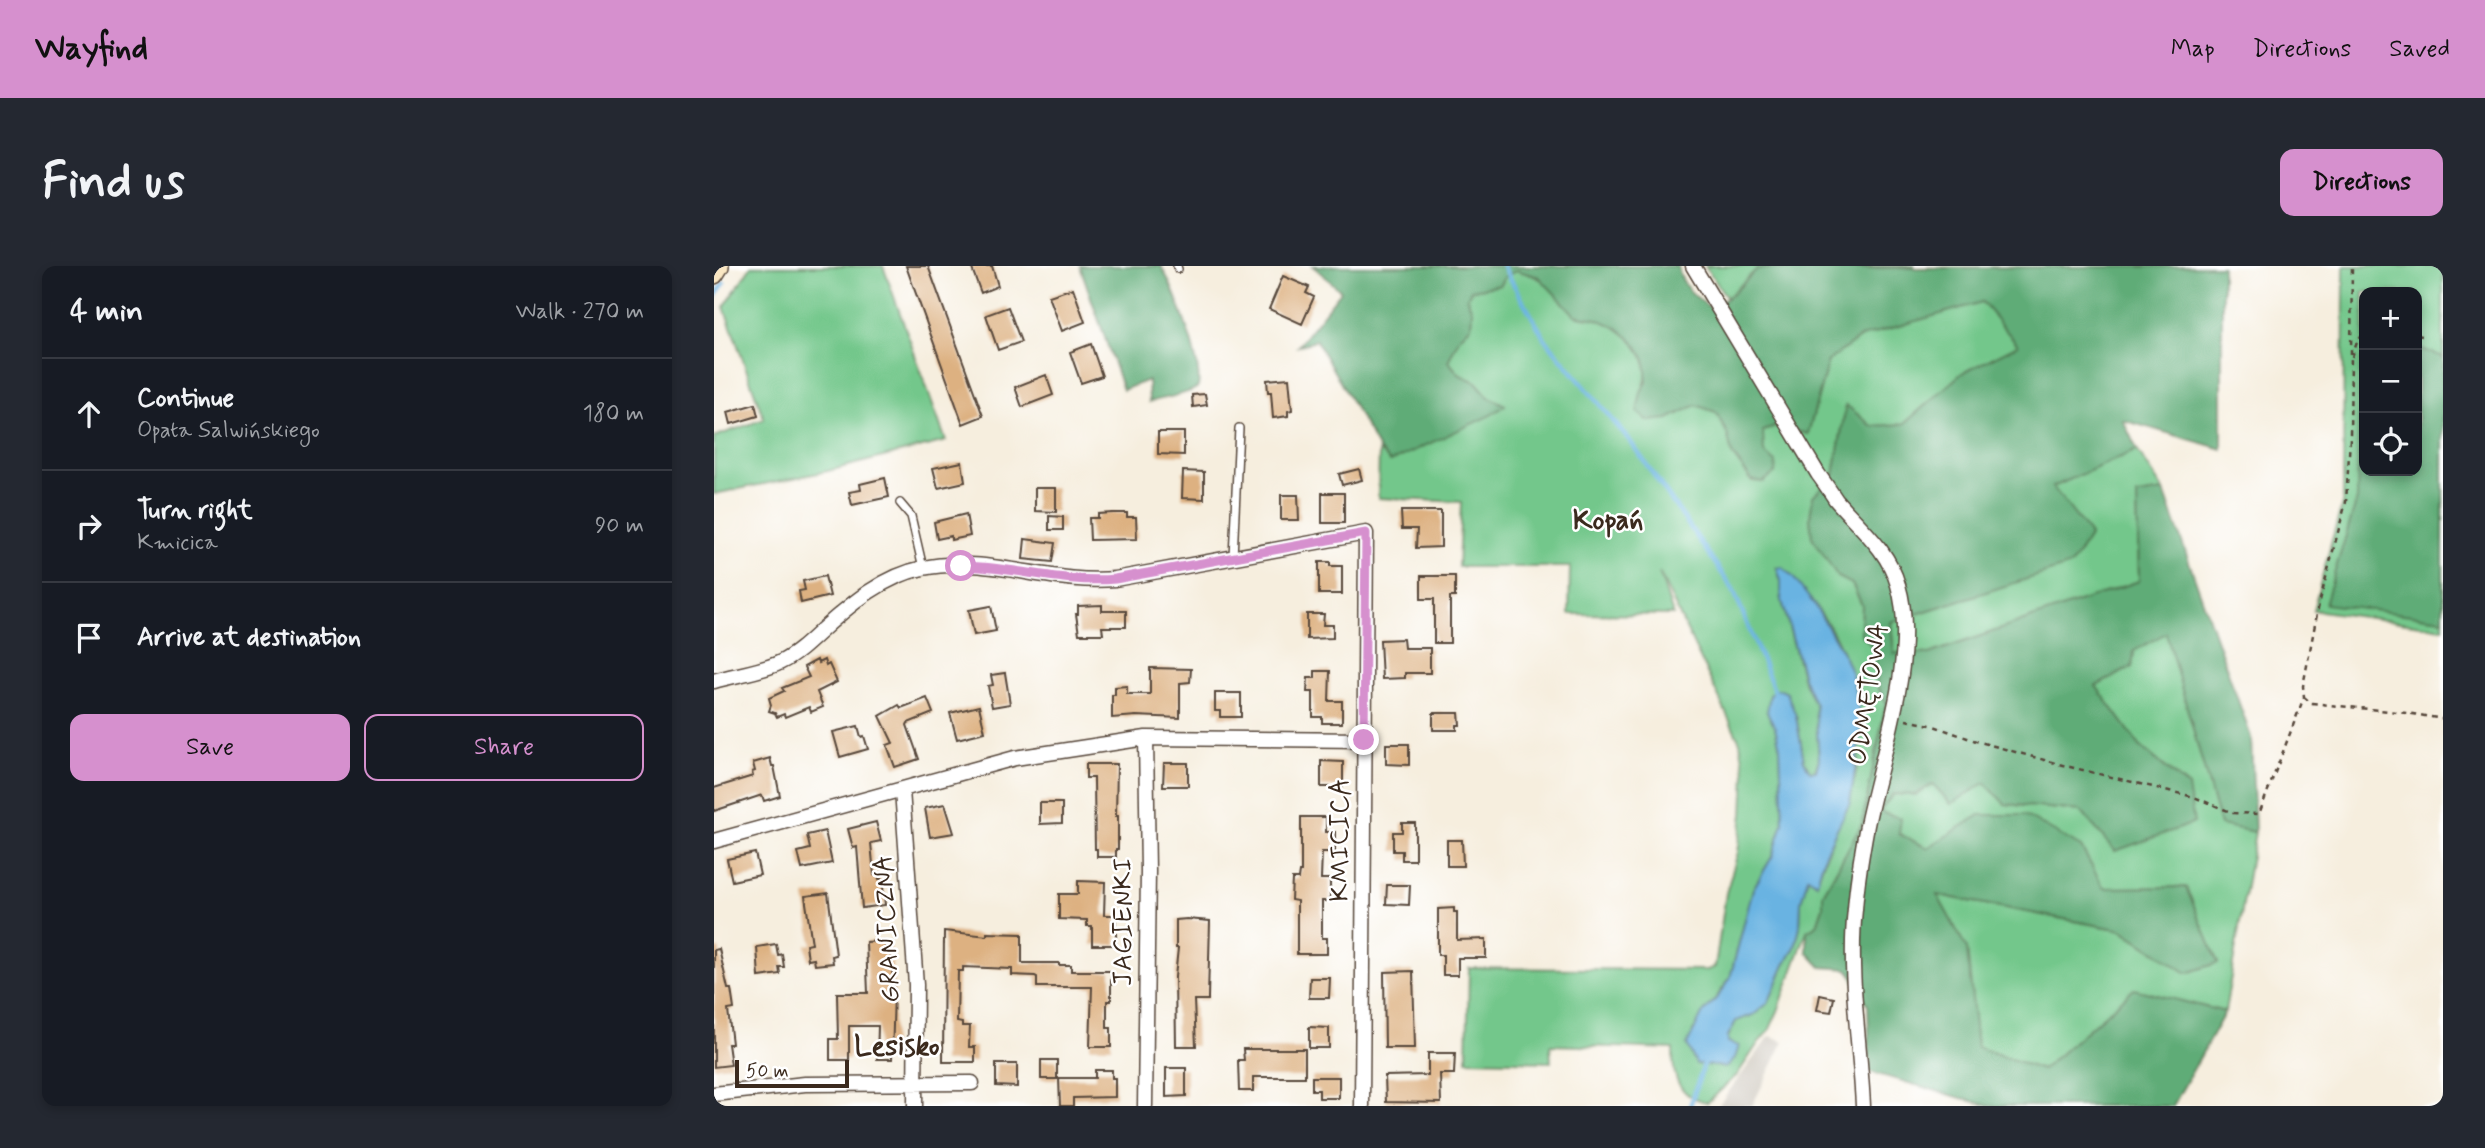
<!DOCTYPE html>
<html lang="en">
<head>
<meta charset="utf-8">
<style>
	body { margin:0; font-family:Mynerve,sans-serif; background:#242831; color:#f1f3f6 }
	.controls { position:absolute; right:21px; top:21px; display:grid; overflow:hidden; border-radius:14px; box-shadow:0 4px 10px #0003 }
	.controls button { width:63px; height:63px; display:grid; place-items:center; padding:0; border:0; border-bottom:2px solid #363941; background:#171b24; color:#f1f3f6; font:35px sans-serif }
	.scale { position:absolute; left:21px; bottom:18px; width:114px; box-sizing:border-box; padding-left:7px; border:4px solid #3b2a1e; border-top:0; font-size:19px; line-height:24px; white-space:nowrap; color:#3b2a1e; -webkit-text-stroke:5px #fff; paint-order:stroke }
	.stop { position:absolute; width:21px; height:21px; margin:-16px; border:5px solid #d690ce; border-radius:50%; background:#fff }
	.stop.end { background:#d690ce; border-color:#fff; box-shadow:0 2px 7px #0008 }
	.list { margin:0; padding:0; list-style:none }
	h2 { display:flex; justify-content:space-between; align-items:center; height:91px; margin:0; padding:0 28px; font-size:30px }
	h2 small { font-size:23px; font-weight:400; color:#9ea1a6 }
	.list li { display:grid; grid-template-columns:46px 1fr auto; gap:21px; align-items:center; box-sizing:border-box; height:112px; padding:0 28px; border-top:2px solid #363941 }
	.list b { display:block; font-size:26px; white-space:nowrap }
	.list p { margin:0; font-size:23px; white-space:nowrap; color:#9ea1a6 }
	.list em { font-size:23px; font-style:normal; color:#9ea1a6 }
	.actions { display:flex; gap:14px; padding:21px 28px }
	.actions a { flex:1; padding:16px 0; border:2px solid #d690ce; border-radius:14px; text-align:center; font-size:24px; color:#d690ce }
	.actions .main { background:#d690ce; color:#111 }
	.icon { flex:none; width:38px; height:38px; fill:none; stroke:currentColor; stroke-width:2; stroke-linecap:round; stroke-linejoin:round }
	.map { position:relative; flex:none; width:1729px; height:840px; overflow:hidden; border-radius:14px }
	header { display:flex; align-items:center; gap:42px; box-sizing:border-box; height:98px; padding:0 35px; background:#d690ce; color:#111 }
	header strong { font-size:33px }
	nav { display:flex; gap:38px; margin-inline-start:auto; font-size:24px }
	.intro { display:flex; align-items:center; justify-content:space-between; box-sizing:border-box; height:168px; padding:0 42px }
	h1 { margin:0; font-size:49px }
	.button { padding:18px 32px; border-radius:14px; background:#d690ce; color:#111; font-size:24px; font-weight:700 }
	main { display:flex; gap:42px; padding:0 42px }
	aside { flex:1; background:#171b24; border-radius:14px; box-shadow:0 4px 10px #0003 }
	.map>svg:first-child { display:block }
	.industrial { fill:#c9c3b8 }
	.green { fill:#73c78b; stroke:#577854; stroke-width:2; fill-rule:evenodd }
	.forest { fill:#5eac77; stroke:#4c6b4a; stroke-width:2 }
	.water { fill:#69b3e2; stroke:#526e80; stroke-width:2 }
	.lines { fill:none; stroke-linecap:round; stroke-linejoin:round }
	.stream { stroke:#69b3e2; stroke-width:4.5 }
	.building { fill:#ddb181 }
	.lane-casing { stroke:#57473b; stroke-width:10 }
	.street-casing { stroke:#57473b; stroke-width:17 }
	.secondary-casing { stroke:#57473b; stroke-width:22 }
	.path { stroke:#57473b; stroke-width:2.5; stroke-dasharray:5 5; stroke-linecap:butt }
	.lane { stroke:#fff; stroke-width:7 }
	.street { stroke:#fff; stroke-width:14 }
	.secondary { stroke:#fae7c3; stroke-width:19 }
	.route { stroke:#d690ce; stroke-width:9 }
	.labels { text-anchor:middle; stroke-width:5; stroke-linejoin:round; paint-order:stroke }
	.street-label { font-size:26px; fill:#3b2a1e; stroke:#fff }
	.neighbourhood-label { font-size:28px; font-weight:bold; fill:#3b2a1e; stroke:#fff }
</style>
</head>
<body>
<header>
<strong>Wayfind</strong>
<nav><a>Map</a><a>Directions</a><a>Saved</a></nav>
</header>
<div class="intro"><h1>Find us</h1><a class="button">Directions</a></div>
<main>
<aside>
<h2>4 min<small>Walk · 270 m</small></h2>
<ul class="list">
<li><svg class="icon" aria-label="ahead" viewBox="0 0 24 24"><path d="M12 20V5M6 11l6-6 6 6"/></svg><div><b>Continue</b><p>Opata Salwińskiego</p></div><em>180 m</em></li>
<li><svg class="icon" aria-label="right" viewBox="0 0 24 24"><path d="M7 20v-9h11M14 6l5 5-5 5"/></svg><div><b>Turn right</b><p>Kmicica</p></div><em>90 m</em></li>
<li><svg class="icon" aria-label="arrive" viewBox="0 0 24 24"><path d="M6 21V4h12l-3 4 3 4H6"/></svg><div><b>Arrive at destination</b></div></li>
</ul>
<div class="actions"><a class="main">Save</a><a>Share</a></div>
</aside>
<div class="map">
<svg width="1729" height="840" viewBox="0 0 1729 840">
	<rect width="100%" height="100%" fill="#fff"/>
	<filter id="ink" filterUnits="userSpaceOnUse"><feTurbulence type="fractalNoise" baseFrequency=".0143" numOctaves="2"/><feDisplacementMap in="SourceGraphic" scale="14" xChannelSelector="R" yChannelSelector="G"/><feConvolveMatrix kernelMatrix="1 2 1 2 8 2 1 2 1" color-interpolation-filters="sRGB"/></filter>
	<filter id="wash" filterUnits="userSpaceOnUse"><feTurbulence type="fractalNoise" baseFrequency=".00686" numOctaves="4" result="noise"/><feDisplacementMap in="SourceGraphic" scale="28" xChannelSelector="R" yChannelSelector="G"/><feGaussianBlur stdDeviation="1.57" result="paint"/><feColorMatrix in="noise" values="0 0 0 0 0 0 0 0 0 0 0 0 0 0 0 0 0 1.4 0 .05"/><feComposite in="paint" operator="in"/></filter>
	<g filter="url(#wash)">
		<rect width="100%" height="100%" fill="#f6eede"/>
		<path class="industrial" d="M 1056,770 L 1070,775 L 1038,840 L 1004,840 Z"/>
		<path class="green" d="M 37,0 L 169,0 L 232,175 L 114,205 L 0,228 L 0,171 L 50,153 L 10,41 Z
			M 991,0 L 1201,0 L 1195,3 L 1043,3 L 1013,32 Z
			M 1630,0 L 1729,0 L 1729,362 L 1599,344 L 1629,234 ZM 1650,26 L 1703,26 L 1703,205 L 1650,205 Z
			M 802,4 C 823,10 833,15 848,32 C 852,37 857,46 862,49 C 868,52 877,51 883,53 C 914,63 945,94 927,126 L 954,153 L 982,139 L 1002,146 L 1014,167 L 1018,188 L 1038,215 L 1049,216 L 1049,165 L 1064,160 L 1094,168 L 1114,95 L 1147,71 L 1268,35 L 1305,79 L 1248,107 L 1190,158 L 1158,160 L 1132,139 L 1120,209 L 1099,231 L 1096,251 L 1098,271 L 1124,310 L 1138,318 L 1148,339 L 1147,368 L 1161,383 L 1163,419 L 1172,437 L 1148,558 L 1109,628 L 1109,641 L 1103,659 L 1093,665 L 1064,745 L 1055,765 L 1045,776 L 1023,809 L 993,837 C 987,834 977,832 972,827 C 959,815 959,799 959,783 L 836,779 L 837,796 L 753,794 L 755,702 L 993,704 L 1001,701 L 1012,627 L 1024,586 L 1029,548 L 1031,506 L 1026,476 L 945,306 L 959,349 L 855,348 L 856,301 L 744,301 L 747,236 L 664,232 L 665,184 L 677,196 L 790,139 L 775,131 L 762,116 L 746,109 L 734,95 L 745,72 L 757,60 L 758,45 L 753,31 L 757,24 L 787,19 L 790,12 ZM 1063,303 C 1072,311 1082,319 1091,328 C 1138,380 1158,454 1138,522 C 1128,554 1112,584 1103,617 L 1094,610 L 1087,636 L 1086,660 L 1081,681 L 1071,699 L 1054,737 L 1041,748 L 1022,755 L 1014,771 L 1014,777 L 979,765 L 1016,712 L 1039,623 L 1058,591 L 1069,557 L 1066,482 L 1061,461 L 1053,446 L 1082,450 L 1090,495 L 1096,505 L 1101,505 L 1105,493 L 1101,439 L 1089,414 L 1067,331 L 1067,315 Z
			M 1423,184 L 1450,225 L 1423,229 L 1425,315 L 1215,388 L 1180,387 L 1177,356 L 1357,299 L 1376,269 L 1338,221 Z
			M 1452,366 L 1506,559 L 1541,566 L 1511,746 L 1420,723 L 1328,804 L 1263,781 L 1253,683 L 1223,629 L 1408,664 L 1473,707 L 1503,696 L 1472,621 L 1390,622 L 1367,581 L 1266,549 L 1214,582 L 1185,568 L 1165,547 L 1179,528 L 1201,529 L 1219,518 L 1237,538 L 1271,516 L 1291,538 L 1367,545 L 1401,585 L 1474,520 L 1426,480 L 1382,420 L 1418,401 L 1420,385 Z"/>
		<path class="forest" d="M 366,0 L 447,0 C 460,22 489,97 484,121 C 474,129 449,132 435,136 L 434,114 L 409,124 Z
			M 599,0 L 964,0 C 967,20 981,31 997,42 L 1019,28 L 1043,3 L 1508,0 L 1508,183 L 1409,154 L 1423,184 L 1339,221 L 1376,269 L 1357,299 L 1177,356 L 1180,387 L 1215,388 L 1425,315 L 1423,229 L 1450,225 L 1537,471 L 1541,566 L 1506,559 L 1452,367 L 1420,385 L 1418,401 L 1382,420 L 1426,480 L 1474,521 L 1480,557 L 1401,585 L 1367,545 L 1291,538 L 1271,517 L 1237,538 L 1219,518 L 1201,529 L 1179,528 L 1165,546 L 1187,552 L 1185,568 L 1213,582 L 1266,549 L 1310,549 L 1367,581 L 1390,622 L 1472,621 L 1504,697 L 1473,707 L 1408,664 L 1223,629 L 1253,683 L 1263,781 L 1328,804 L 1420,723 L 1511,746 L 1459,840 L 1275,840 L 1156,806 L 1154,740 L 1134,703 L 1107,701 L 1093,686 L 1093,665 L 1103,659 L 1109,641 L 1109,628 L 1148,558 L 1172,437 L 1163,419 L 1161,383 L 1147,368 L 1148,339 L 1138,318 L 1124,311 L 1098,271 L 1096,251 L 1099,230 L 1120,209 L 1132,139 L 1158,160 L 1190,158 L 1248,107 L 1304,79 L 1268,36 L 1147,71 L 1114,95 L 1094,168 L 1064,160 L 1049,165 L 1050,187 L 1062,196 L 1061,207 L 1049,216 L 1038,214 L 1018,188 L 1013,167 L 1002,146 L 982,139 L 954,153 L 935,155 L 923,146 L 927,126 L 933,116 L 931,93 L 919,75 L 902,61 L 883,53 L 861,49 L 825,11 L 802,4 L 790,12 L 787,19 L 757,24 L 753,32 L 758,45 L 757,60 L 745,72 L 734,95 L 746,109 L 762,116 L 775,131 L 791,139 L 777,149 L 676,196 L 665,184 L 602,74 L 584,80 L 627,25 Z
			M 1703,81 L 1729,91 L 1729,353 L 1611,338 L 1643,233 L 1647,96 L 1650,88 L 1650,205 L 1703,205 Z"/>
		<path class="water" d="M 1068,301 L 1078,310 L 1100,338 L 1128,385 L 1138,408 L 1148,459 L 1136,537 L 1111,587 L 1103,617 L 1094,611 L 1087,636 L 1086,660 L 1081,681 L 1071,699 L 1054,737 L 1041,748 L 1022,755 L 1014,770 L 1014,776 L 1025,780 L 1021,792 L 1013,801 L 982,798 L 973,779 L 988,748 L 1007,727 L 1016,712 L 1039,623 L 1058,591 L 1069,557 L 1066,482 L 1061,461 L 1053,446 L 1056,428 L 1065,423 L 1073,427 L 1082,450 L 1090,495 L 1096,505 L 1102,505 L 1105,493 L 1101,439 L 1090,414 L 1067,331 L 1067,315 L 1063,302 Z"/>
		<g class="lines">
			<path class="stream" d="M 789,0 L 831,73 L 916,175 L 1019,323 L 1063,431
				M 0,32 L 10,17
				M 976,840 L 991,795"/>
		</g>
		<g id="blocks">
			<path class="building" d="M 192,0 L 214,0 L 269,150 L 249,158 Z
				M 257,0 L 278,0 L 284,20 L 267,27 Z
				M 569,10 L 595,21 L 592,27 L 600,31 L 588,58 L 555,43 Z
				M 359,22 L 371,56 L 348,65 L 335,30 Z
				M 294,41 L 307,76 L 284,84 L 272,49 Z
				M 377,78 L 388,110 L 367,117 L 356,86 Z
				M 332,109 L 339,129 L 308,141 L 301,121 Z
				M 575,112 L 578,144 L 574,145 L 574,150 L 559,152 L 557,126 L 554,126 L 553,114 Z
				M 491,128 L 493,139 L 479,141 L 478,129 Z
				M 41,138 L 44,150 L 17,158 L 14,146 Z
				M 444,166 L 470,166 L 470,189 L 444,188 Z
				M 248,196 L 251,216 L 224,222 L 219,202 Z
				M 645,203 L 648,214 L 628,219 L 625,208 Z
				M 469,205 L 490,206 L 490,233 L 468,232 Z
				M 171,212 L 175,231 L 138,239 L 135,226 L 147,224 L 146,218 Z
				M 321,222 L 342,222 L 342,246 L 321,245 Z
				M 608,227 L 630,227 L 630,257 L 608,257 Z
				M 567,229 L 584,229 L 585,254 L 567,254 Z
				M 687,245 L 727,245 L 727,281 L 702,282 L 703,263 L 688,263 Z
				M 399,247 L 413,247 L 413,251 L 422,251 L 423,273 L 376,274 L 375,252 L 384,252 L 384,248 Z
				M 252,248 L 256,270 L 237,274 L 237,270 L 223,273 L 220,256 Z
				M 335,250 L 349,251 L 349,264 L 335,264 Z
				M 311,273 L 341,277 L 338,296 L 309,293 Z
				M 605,296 L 616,296 L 616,300 L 628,300 L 628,328 L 605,328 Z
				M 111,310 L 116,330 L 87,337 L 85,325 L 91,324 L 89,315 Z
				M 707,310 L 741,310 L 741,331 L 736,331 L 736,377 L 720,377 L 720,333 L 707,333 Z
				M 388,339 L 388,345 L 412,345 L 412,361 L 388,361 L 389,368 L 365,368 L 362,348 L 364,348 L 364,340 Z
				M 277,340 L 282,365 L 260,369 L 255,344 Z
				M 593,348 L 610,348 L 609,359 L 619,359 L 619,372 L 593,373 Z
				M 689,373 L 690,382 L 716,382 L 716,407 L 691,407 L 691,412 L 668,413 L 666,374 Z
				M 103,394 L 104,397 L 110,394 L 112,400 L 115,398 L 123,416 L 103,426 L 109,441 L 97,446 L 95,441 L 71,451 L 70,448 L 63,451 L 61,447 L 55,445 L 57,439 L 55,432 L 70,425 L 68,422 L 95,411 L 90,401 Z
				M 436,402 L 477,403 L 476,416 L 466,417 L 466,452 L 422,450 L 398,452 L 398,429 L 401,429 L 401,421 L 413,420 L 413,428 L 436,428 Z
				M 601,405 L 616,405 L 615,435 L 628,435 L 628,457 L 608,457 L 608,451 L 599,451 L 599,426 L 593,426 L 594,412 L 601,412 Z
				M 291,407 L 296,438 L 278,441 L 274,420 L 279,419 L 277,409 Z
				M 501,427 L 527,427 L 527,451 L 506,451 L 506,445 L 501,445 Z
				M 213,432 L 219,447 L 194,457 L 193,459 L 205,493 L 181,501 L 173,479 L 179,477 L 166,450 L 185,439 L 187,442 Z
				M 265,440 L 271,466 L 243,473 L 236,447 Z
				M 719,447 L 745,447 L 746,459 L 743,459 L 743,464 L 719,464 Z
				M 144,460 L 147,471 L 150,470 L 154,483 L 126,491 L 119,466 Z
				M 672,478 L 695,478 L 695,499 L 672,498 Z
				M 56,492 L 58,500 L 60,500 L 66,530 L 50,535 L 48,529 L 0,545 L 0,522 L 39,510 L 38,506 L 41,505 L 39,497 Z
				M 607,495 L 629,496 L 629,521 L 607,521 Z
				M 450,497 L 474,497 L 474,520 L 449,520 Z
				M 372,498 L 403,498 L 402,550 L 404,550 L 404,583 L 402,583 L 402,591 L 383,591 L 383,583 L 381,583 L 380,512 L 372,512 Z
				M 326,537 L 348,537 L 348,557 L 326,558 Z
				M 231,538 L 240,567 L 216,571 L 211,542 Z
				M 587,551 L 612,551 L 612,566 L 621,566 L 621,586 L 608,586 L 607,613 L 616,613 L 616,635 L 608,635 L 608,672 L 613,672 L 613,688 L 583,688 L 583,635 L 577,634 L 578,613 L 584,613 L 585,606 L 587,606 Z
				M 162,556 L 167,575 L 157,577 L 160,609 L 164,608 L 165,613 L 168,613 L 171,639 L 148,642 L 143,581 L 139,582 L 134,563 Z
				M 688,557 L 701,557 L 701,594 L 688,594 L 688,585 L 679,585 L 679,566 L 688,566 Z
				M 111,565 L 118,597 L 88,603 L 84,586 L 96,583 L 93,569 Z
				M 733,574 L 748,574 L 749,600 L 733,600 Z
				M 41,587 L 46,609 L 18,615 L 13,593 Z
				M 364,615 L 391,616 L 390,649 L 402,649 L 402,679 L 378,679 L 378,660 L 373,660 L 373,654 L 345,653 L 345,628 L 364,628 Z
				M 673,619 L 696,619 L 695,639 L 672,638 Z
				M 114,627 L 122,689 L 118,690 L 119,697 L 101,699 L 100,693 L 94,694 L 92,679 L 98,678 L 91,630 Z
				M 740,642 L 740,646 L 743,646 L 743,674 L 772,673 L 772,692 L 744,692 L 744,709 L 729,709 L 729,689 L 724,689 L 724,643 Z
				M 473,653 L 496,655 L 494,731 L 494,734 L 480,734 L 482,780 L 462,780 L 461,711 L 464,682 L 462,682 L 462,654 Z
				M 230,665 L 273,670 L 273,667 L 308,668 L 308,697 L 345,697 L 345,699 L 357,699 L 357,705 L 397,705 L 397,735 L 393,735 L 393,762 L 397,762 L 397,781 L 376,781 L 378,721 L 323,721 L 323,711 L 321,710 L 298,709 L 298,703 L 249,701 L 249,705 L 244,705 L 243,756 L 248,757 L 248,760 L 256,760 L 255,781 L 261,781 L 261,796 L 229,796 Z
				M 170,675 L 171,680 L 176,679 L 180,725 L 178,793 L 163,793 L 164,760 L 135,760 L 135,794 L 116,794 L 116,773 L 124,773 L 123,727 L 154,727 L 152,676 Z
				M 62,678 L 64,689 L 68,688 L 70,701 L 65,701 L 66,708 L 45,711 L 43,681 Z
				M 5,683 L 14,723 L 17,723 L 20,743 L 14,744 L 18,778 L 14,778 L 17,799 L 0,801 L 0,684 Z
				M 699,705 L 701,782 L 671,782 L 670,706 Z
				M 596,712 L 616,712 L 615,732 L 595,732 Z
				M 1106,729 L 1120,732 L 1117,746 L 1103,744 Z
				M 595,761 L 615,762 L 615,782 L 595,782 Z
				M 529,783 L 591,783 L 591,811 L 539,811 L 539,825 L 525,825 L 524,794 L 530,794 Z
				M 714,787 L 741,787 L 740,808 L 726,808 L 727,837 L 672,836 L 671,810 L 714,809 Z
				M 327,794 L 343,794 L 343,813 L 327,813 Z
				M 282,798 L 303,798 L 303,821 L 282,820 Z
				M 452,802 L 472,802 L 472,830 L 452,831 Z
				M 381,804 L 398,804 L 398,812 L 401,812 L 401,831 L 359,832 L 359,840 L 346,840 L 345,812 L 381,812 Z
				M 598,811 L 625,811 L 625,832 L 605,832 L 605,824 L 598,824 Z"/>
		</g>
	</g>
	<g filter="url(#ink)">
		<use href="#blocks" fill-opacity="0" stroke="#57473b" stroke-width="2"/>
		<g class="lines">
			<g class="lane-casing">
				<path id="lane" d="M 463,0 L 464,3
					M 186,237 L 197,250 L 209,302
					M 519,291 L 525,162"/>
			</g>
			<g class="street-casing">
				<path id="street" d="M 979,0 L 1104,208 C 1110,216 1116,225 1122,234 C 1145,261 1174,283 1184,319 C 1205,388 1167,489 1153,559 C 1148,586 1143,615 1141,643 C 1134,707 1146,776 1149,840
					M 0,415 C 20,409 50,405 67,396 C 83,388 96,375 109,363 C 138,337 170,310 209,302 C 273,289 337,319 401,313 L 652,267 L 648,840
					M 188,524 L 202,719 L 201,840
					M 0,575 L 301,492 L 432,472 L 650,474
					M 0,828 L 91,818 L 258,817
					M 431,840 L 434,605 L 432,472"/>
			</g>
			<g class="secondary-casing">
				<path id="secondary" d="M 0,8 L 5,0"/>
			</g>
			<path class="path" d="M 1703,69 L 1708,70
				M 1638,91 L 1643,76 L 1650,67
				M 1590,431 L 1597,437 L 1693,447 L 1729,453
				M 1192,454 L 1217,459 L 1262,475 L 1352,500 L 1480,531 L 1519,547 L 1545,548 L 1590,431 L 1589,420 L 1605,338 L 1632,236 L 1636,173 L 1638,0
				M 1728,840 L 1729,835"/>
			<use href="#lane" class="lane"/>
			<use href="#street" class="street"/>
			<use href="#secondary" class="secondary"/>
		</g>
	</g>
	<g class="lines" filter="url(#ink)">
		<path class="route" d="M 247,300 C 299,300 349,318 401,313 L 652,267 L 650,474"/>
	</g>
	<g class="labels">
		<g class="street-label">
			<text transform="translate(1153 428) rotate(-81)" y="9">ODMĘTOWA</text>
			<text transform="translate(625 574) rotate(-90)" y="9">KMICICA</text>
			<text transform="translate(408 656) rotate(-90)" y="9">JAGIENKI</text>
			<text transform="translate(172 663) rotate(-93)" y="9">GRANICZNA</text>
		</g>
		<g class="neighbourhood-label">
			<text x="894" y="263">Kopań</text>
			<text x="183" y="789">Lesisko</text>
		</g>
	</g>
</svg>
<div class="controls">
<button>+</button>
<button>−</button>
<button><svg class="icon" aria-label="locate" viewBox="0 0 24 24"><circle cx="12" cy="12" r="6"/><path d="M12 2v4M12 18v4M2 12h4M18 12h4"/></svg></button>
</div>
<div class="scale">50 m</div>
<div class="stop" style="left:247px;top:300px"></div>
<div class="stop end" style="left:650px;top:474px"></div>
</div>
</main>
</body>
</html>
